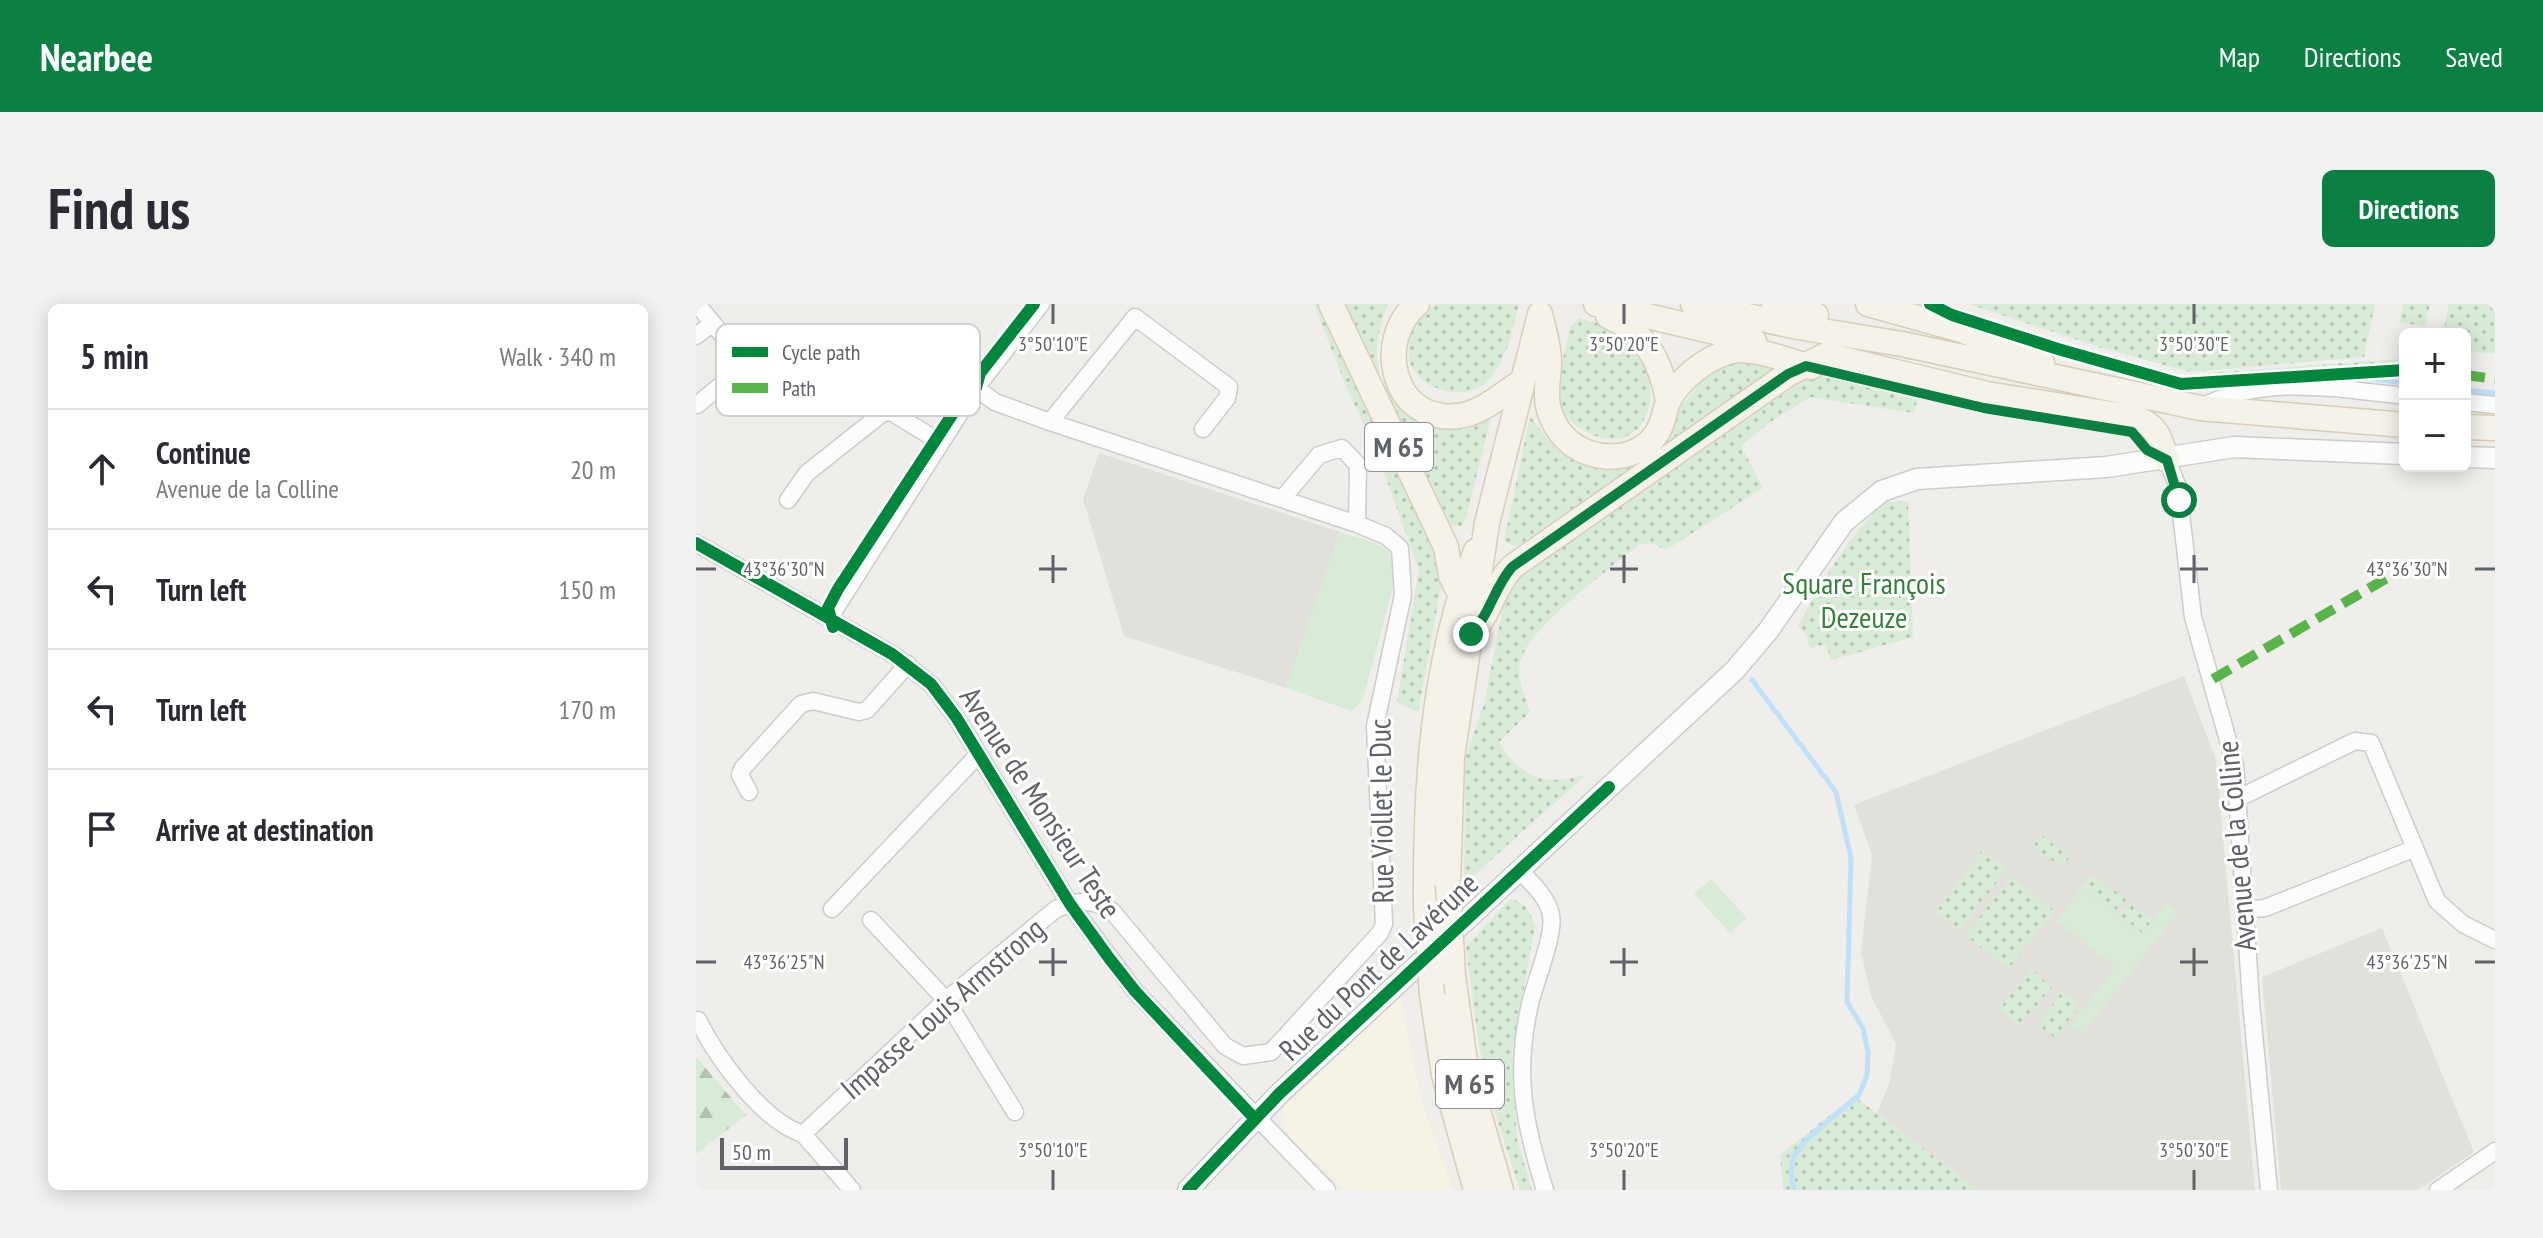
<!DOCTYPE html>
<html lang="en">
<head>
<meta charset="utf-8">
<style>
	body { margin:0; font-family:"PT Sans Narrow",sans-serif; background:#f2f2f3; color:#2b2b33 }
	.controls { position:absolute; right:24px; top:24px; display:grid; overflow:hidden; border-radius:12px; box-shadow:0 4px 20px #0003 }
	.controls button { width:72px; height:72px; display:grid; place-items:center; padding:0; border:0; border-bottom:2px solid #e1e1e2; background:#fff; color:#2b2b33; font:40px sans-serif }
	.scale { position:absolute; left:24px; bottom:20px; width:128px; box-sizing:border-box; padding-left:8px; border:4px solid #5f6368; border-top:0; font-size:22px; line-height:28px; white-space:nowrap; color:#5f6368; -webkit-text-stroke:6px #fff; paint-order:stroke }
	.stop { position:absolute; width:24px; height:24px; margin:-18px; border:6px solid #0b8043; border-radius:50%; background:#fff }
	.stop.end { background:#0b8043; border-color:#fff; box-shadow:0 2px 8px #0008 }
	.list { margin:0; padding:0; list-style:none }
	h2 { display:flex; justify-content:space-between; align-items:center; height:104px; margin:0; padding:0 32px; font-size:34px }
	h2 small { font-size:26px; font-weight:400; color:#7c7c81 }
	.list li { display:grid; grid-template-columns:52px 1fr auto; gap:24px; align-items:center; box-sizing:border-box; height:120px; padding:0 32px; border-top:2px solid #e1e1e2 }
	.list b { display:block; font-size:30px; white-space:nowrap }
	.list p { margin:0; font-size:26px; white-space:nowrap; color:#7c7c81 }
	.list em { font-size:26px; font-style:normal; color:#7c7c81 }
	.icon { flex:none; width:44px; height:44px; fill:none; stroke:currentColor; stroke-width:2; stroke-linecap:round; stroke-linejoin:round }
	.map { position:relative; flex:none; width:1799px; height:886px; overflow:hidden; border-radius:12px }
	header { display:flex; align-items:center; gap:48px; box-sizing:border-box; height:112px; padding:0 40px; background:#0b8043; color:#fff }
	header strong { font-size:38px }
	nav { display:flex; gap:44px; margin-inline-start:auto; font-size:28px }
	.intro { display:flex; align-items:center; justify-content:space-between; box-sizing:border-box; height:192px; padding:0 48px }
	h1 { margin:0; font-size:56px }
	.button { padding:20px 36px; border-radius:12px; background:#0b8043; color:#fff; font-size:28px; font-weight:700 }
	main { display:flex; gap:48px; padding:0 48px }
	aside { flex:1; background:#fff; border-radius:12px; box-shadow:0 4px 20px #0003 }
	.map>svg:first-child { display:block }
	.commercial { fill:#f7f3e4 }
	.education { fill:#e2e0da }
	.green { fill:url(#green-dots) }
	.forest { fill:url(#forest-firs) }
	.pitch { fill:#d8ebd6 }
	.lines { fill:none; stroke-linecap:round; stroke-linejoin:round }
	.stream { stroke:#bfe0f9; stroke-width:5 }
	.minor-casing { stroke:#cbcccc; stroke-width:19 }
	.tertiary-casing { stroke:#cbcccc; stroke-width:23 }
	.primary-casing { stroke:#d7ceb8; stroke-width:27 }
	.minor { stroke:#fdfcfc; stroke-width:16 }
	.tertiary { stroke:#fdfcfc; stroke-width:20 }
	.primary { stroke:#f4f2e9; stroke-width:24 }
	.primary-bridge-casing { stroke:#d7ceb8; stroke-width:27; stroke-linecap:butt }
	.primary-bridge { stroke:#f4f2e9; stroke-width:24 }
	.quiet { stroke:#58b549; stroke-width:10; stroke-dasharray:20 10; stroke-linecap:butt }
	.cycleway-casing { stroke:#fff; stroke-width:17 }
	.cycleway { stroke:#00873e; stroke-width:12 }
	.route { stroke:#0b8043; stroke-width:10 }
	.ticks { fill:none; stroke:#5f6368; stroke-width:3 }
	.labels { text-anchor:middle; stroke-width:6; stroke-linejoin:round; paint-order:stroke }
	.shield { fill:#fff; stroke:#8f9295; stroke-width:2 }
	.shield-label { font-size:28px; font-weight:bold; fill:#5f6368 }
	.park-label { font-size:30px; fill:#348238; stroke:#fff }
	.street-label { font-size:30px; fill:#5f6368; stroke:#fff }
	.key { fill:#fff; stroke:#cfd0d2; stroke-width:2 }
	.key-label { font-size:22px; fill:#5f6368 }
	.ticks-label { font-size:20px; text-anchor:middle; fill:#5f6368; stroke:#fff; stroke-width:6; stroke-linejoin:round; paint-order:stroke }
</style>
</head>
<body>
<header>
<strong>Nearbee</strong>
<nav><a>Map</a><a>Directions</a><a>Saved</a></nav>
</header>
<div class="intro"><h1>Find us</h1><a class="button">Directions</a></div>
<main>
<aside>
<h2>5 min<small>Walk · 340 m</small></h2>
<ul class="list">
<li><svg class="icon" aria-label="ahead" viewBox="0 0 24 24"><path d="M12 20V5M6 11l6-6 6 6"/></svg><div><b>Continue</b><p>Avenue de la Colline</p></div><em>20 m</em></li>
<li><svg class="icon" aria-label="left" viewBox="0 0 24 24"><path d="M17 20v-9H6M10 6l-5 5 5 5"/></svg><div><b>Turn left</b></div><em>150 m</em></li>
<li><svg class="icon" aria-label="left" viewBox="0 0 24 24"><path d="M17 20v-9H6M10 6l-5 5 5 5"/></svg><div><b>Turn left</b></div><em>170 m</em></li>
<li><svg class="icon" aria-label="arrive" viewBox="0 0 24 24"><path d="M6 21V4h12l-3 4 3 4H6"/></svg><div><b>Arrive at destination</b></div></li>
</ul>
</aside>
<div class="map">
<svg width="1799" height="886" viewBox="0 0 1799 886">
	<defs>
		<pattern id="green-dots" width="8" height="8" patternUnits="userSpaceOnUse" patternTransform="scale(2)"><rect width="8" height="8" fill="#d8ebd6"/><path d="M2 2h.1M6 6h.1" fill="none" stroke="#b2c2b1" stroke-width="1.8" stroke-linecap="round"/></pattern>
		<pattern id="forest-firs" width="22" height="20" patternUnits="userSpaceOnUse" patternTransform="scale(2)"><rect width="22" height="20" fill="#d8ebd6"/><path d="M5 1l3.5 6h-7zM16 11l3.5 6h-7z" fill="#b2c2b1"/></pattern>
	</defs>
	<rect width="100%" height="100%" fill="#efeeea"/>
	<path class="commercial" d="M 704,694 L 726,799 L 757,886 L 649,886 L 589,828 L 588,802 Z"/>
	<path class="education" d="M 403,149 L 644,228 L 590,384 L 428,332 L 387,195 Z
		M 1488,372 L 1520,456 L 1559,886 L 1282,886 L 1181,809 L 1193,780 L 1200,740 L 1175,692 L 1165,648 L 1176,551 L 1158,501 Z
		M 1686,624 L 1778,848 L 1722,886 L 1585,886 L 1566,673 Z"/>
	<path class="green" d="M 618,0 L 624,0 L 741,248 L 747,272 L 722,408 L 701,398 L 723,266 L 680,146 L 652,87 Z
		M 649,0 L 692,0 C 657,84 710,135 795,114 L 770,214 L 765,222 L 756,222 L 746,213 Z
		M 740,0 L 823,0 C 816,28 811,59 789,79 C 769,98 725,86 715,61 C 710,47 713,32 716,18 Z
		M 1273,0 L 1679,0 L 1668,53 L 1495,68 L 1406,44 Z
		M 1707,0 L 1734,0 L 1729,22 L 1703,18 Z
		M 1753,0 L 1799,0 L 1799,49 L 1769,48 L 1769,30 L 1747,29 Z
		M 884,14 C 895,18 909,21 919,27 C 983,69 953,168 884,124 C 875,119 864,106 863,95 C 862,72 869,46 874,23 Z
		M 1706,55 L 1705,60 L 1672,61 L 1635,70 L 1512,73 L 1512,69 Z
		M 1035,60 L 1076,61 L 1078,69 L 830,239 L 818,242 L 808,237 L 834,112 L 852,136 L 889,162 L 912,164 L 967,138 L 974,130 L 986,101 L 1010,71 Z
		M 1110,68 L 1221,96 L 1218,109 L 1114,93 L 1071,120 L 1045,142 L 1067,184 L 970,246 L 955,239 L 944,240 C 915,264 830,325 824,359 C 821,376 829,392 834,408 L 803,438 C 826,475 849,483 891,470 L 768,580 L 769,455 L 788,400 L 809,292 L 833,262 Z
		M 1212,197 L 1217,333 L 1135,356 L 1130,340 L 1114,344 L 1110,331 L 1102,322 C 1127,277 1151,233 1189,198 Z
		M 1346,531 L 1374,554 L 1364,562 L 1337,542 Z
		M 1286,547 L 1311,565 L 1264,626 L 1240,608 Z
		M 1397,571 L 1431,596 L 1418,607 L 1386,583 Z
		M 1316,573 L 1359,607 L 1312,665 L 1269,631 Z
		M 814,595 C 830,598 834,608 839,622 L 816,750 L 821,835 L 836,886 L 824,886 L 797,802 L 783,742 L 770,643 Z
		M 1435,600 L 1457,616 L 1446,629 L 1422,610 Z
		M 1336,666 L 1356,683 L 1323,722 L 1303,705 Z
		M 1366,688 L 1384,701 L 1359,734 L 1342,721 Z
		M 1158,792 L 1282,886 L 1087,886 L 1084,851 Z"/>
	<path class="forest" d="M 0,753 L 50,811 L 0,850 Z"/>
	<path class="pitch" d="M 644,228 C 671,238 695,237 701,268 L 667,395 L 656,407 L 590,384 Z
		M 1015,575 L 1051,614 L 1034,629 L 998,590 Z
		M 1386,583 L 1446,629 L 1470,599 L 1482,609 L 1386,731 L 1374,721 L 1420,663 L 1360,617 Z"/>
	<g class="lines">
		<path class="stream" d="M 1669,74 L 1709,79
			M 1769,86 L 1799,89
			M 1056,376 L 1140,488 L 1155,554 L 1151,698 L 1167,724 L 1172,748 L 1171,771 L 1163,791 L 1111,835 L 1098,852 L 1095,868 L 1098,886"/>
		<g class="minor-casing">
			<path id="minor" d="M 1,0 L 50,60 L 1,101
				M 0,32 L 17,19
				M 1769,98 L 1799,101
				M 1506,103 C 1568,70 1642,85 1709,92
				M 354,118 L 439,13 L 533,83 L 531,94 L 507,125
				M 1471,156 L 1482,183 L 1497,313 L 1539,461 L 1555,698 L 1573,886
				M 586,195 L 623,151 L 646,144 L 662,161 L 661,220
				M 92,196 L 111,169 L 188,108 L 195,108 L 244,138
				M 0,239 L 196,350 L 235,380 L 260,413 L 374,600 L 439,687 L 631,886
				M 134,313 L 280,84 L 345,0
				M 53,488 L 44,471 L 46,465 L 105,400 L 117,397 L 163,408 L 171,406 L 212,360
				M 1543,494 L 1659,437 L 1675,439 L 1741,597 L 1767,620 L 1799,636
				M 824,567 C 836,579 852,594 855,611 C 859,631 839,678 834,700 C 818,769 828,820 849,886
				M 136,605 L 282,451
				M 1548,606 L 1569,604 L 1717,545
				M 175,616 L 250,696 L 319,808
				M 2,716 C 21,754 66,817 107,830
				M 107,830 L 250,696 L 360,605 C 382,596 396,594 416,607 L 529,742 L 547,752 L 575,748 L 684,629 L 688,620 L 679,422 L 707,291 L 704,244 L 690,232 L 661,220 L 354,118 L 299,98 L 280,84
				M 107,830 L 156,886
				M 1742,886 L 1799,847"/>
		</g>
		<g class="tertiary-casing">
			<path id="tertiary" d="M 1769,153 L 1799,154
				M 492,886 L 583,790 L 1039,366 L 1072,327 L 1148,218 L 1186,187 L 1221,175 L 1411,163 L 1538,143 L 1709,150"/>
		</g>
		<g class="primary-casing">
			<path id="primary" d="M 635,0 L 750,243 L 755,272 L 763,288
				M 721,0 C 678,36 696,119 761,112 C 785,110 805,91 825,78
				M 900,0 L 1058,37
				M 997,0 L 1102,23 L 1206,40 L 1504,104 L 1709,121
				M 1078,0 L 1120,11
				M 1172,0 L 1265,26 L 1346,59
				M 844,10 C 848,26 853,42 853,58 C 853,75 848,90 853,106 C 859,126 873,142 893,149 C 921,158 953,150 965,121 C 968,114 969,105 972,98 C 982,76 1009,55 1032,48 C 1055,41 1092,57 1115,63
				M 912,12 C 950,29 965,57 972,97
				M 1769,123 L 1799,124
				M 775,330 C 794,310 797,284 816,263 L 1092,70 L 1130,51 L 1291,90 L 1440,114 C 1462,122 1464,135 1471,156
				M 752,581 L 756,453 L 791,219 L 843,14
				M 730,603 C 729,484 736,359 780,247
				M 757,672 L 770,765 L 805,886
				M 736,691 L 748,771 L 780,886"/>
		</g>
		<use href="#minor" class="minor"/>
		<use href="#tertiary" class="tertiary"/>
		<use href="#primary" class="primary"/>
		<g class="primary-bridge-casing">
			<path id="primary-bridge" d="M 752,581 L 757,672
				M 730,603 L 736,691"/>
		</g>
		<use href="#primary-bridge" class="primary-bridge"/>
		<path class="quiet" d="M 1769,71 L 1799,75
			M 1517,375 L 1691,274"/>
		<g class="cycleway-casing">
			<path id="cycleway" d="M 1234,0 L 1256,11 L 1362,45 L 1485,80 L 1709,66
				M 0,239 L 196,350 L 235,380 L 260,413 L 374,600 L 413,654 L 439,687 L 559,815
				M 137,323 L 132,304 L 142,285 L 269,91 L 280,84 L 284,69 L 338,0
				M 492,886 L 583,790 L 913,483"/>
		</g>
		<use href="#cycleway" class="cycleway"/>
	</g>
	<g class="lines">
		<path class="route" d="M 775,330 C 794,310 798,284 816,263 L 1092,70 L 1110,62 L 1288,104 L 1436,128 L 1451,146 L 1471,156 L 1483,196"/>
	</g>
	<path class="ticks" d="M 357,0 L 357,20M 928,0 L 928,20M 1498,0 L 1498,20M 357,251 L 357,279M 928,251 L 928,279M 1498,251 L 1498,279M 0,265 L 20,265M 343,265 L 371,265M 914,265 L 942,265M 1484,265 L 1512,265M 1779,265 L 1799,265M 357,644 L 357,672M 928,644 L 928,672M 1498,644 L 1498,672M 0,658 L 20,658M 343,658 L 371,658M 914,658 L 942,658M 1484,658 L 1512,658M 1779,658 L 1799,658M 357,866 L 357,886M 928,866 L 928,886M 1498,866 L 1498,886"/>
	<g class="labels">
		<g class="shield">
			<rect x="669" y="119" width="68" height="48" rx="6"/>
			<rect x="740" y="756" width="68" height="48" rx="6"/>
		</g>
		<g class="shield-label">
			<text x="703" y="153">M 65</text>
			<text x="774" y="790">M 65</text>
		</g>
		<g class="park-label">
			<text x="1168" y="290">Square François<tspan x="1168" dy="34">Dezeuze</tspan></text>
		</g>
		<g class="street-label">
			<text transform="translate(344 499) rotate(57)" y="10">Avenue de Monsieur Teste</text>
			<text transform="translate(686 507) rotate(-91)" y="10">Rue Viollet le Duc</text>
			<text transform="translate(1541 542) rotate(-95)" y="10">Avenue de la Colline</text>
			<text transform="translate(683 663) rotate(-43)" y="10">Rue du Pont de Lavérune</text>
			<text transform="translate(247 705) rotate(-41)" y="10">Impasse Louis Armstrong</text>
		</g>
	</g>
	<rect x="20" y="20" width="264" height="92" rx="12" class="key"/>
	<rect x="36" y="43" width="36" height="10" fill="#00873e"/>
	<rect x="36" y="79" width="36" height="10" fill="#58b549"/>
	<g class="key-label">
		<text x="86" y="56">Cycle path</text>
		<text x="86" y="92">Path</text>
	</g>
	<g class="ticks-label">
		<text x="357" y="47">3°50'10"E</text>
		<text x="928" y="47">3°50'20"E</text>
		<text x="1498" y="47">3°50'30"E</text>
		<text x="88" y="272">43°36'30"N</text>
		<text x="1711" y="272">43°36'30"N</text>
		<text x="88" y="665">43°36'25"N</text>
		<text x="1711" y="665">43°36'25"N</text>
		<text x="357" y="853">3°50'10"E</text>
		<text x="928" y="853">3°50'20"E</text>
		<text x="1498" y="853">3°50'30"E</text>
	</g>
</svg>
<div class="controls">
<button>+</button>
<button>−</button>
</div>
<div class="scale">50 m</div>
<div class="stop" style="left:1483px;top:196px"></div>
<div class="stop end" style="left:775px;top:330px"></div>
</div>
</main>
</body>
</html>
